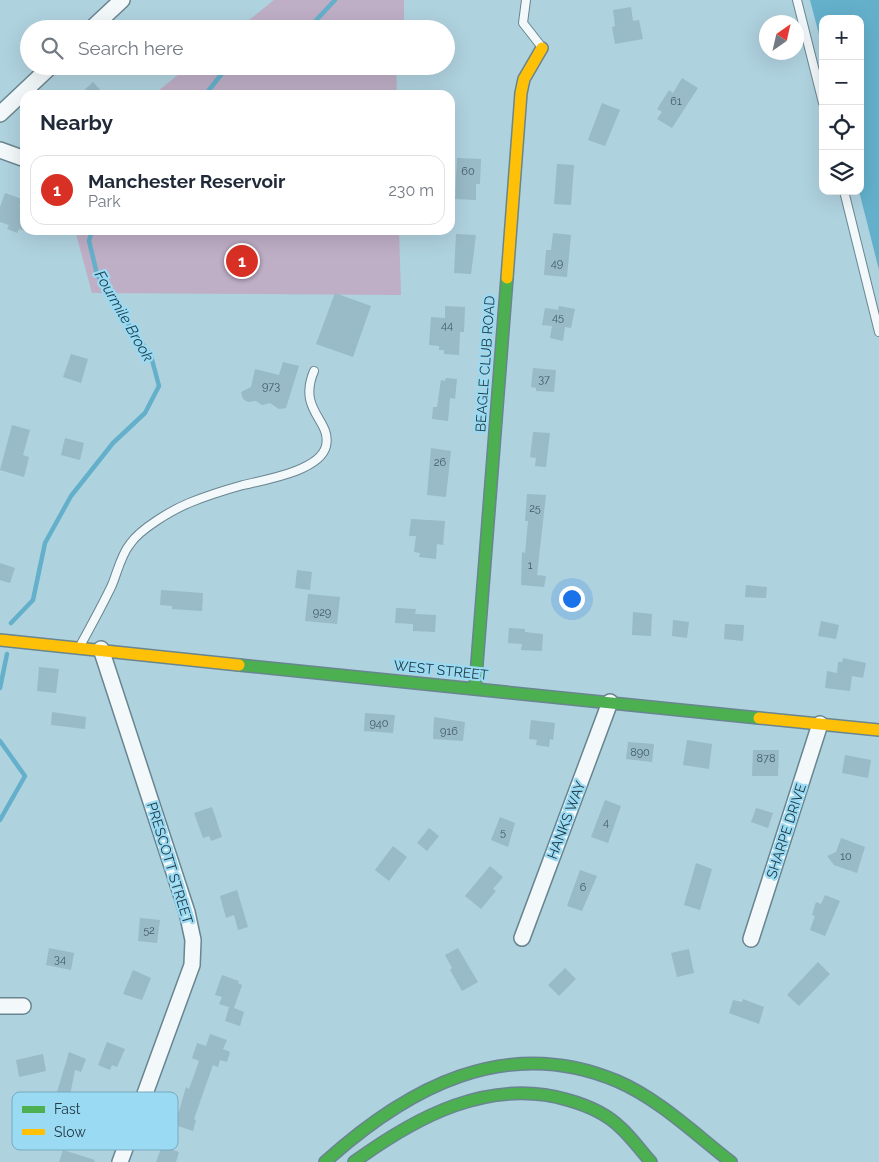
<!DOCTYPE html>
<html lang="en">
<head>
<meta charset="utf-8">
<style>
	body { margin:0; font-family:Raleway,sans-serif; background:#f2f2f3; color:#1f2937 }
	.controls { position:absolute; right:15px; top:15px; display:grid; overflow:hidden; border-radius:10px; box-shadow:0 5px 20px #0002 }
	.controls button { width:45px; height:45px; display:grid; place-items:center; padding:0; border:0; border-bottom:1px solid #e0e1e3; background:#fff; color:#1f2937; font:25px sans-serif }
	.compass { position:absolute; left:759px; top:15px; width:45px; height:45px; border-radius:50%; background:#fff; box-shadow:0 5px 20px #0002; rotate:34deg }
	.you { position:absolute; left:571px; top:598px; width:18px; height:18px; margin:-12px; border:4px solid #fff; border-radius:50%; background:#1a73e8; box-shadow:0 0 0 8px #1a73e833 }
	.badge { display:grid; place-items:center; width:32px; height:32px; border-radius:50%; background:#d93025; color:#fff; font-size:16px; font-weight:700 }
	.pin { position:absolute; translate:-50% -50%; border:2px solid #fff; box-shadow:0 1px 5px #0006 }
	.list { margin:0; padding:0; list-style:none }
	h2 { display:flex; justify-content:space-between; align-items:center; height:65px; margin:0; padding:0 20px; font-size:21px }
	h2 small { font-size:16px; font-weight:400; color:#747a83 }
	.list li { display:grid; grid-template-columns:32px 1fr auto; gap:15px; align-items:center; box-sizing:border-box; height:70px; margin:0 10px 10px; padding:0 10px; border:1px solid #e0e1e3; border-radius:15px }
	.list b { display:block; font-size:19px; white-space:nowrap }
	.list p { margin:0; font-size:16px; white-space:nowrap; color:#747a83 }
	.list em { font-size:16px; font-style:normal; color:#747a83 }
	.icon { flex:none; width:28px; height:28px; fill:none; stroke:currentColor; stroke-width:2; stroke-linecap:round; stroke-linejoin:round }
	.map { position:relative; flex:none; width:879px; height:1162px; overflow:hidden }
	.search { position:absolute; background:#fff; box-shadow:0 5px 20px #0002; left:20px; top:20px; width:435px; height:55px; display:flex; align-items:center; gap:12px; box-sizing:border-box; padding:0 18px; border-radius:28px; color:#747a83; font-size:19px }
	.panel { position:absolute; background:#fff; box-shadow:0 5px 20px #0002; left:20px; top:90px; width:435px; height:145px; border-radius:15px }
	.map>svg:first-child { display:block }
	.green { fill:#beaec6 }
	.water { fill:#64b0cb }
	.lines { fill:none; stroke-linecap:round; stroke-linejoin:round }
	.stream { stroke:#64b0cb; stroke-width:4.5 }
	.building { fill:#99bac7 }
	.lane-casing { stroke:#69858f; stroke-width:10 }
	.street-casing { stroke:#69858f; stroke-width:18 }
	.fast-casing { stroke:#69858f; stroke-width:14 }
	.slow-casing { stroke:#69858f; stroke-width:14 }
	.lane { stroke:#f3f8fa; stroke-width:8 }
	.street { stroke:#f3f8fa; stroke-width:15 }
	.fast { stroke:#4caf50; stroke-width:11 }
	.slow { stroke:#ffc107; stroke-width:11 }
	.labels { text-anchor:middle; stroke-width:4.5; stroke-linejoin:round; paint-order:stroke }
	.number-label { font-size:11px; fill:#405c67 }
	.street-label { font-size:14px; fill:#213b45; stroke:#9bdaf3 }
	.water-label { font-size:15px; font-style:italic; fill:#163f4e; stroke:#9bdaf3 }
	.key { fill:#9bdaf3; stroke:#76aabf; stroke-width:1 }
	.key-label { font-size:14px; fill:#213b45 }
</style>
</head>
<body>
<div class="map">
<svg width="879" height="1162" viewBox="0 0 879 1162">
	<rect width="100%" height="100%" fill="#afd2df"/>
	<path class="green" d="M 274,0 L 404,0 L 404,29 L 238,29 Z
		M 189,66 L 396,66 L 397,95 L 153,95 Z
		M 75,230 L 399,230 L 401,295 L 92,293 Z"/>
	<path class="water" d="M 810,0 L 879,0 L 879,270 L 859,191 L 860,19 L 823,19 L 823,50 Z"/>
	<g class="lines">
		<path class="stream" d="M 308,29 L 335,0
			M 205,95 L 228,66
			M 11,623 L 33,600 L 45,543 L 71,496 L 113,443 L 145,413 L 159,386 L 151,356 L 122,315 L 97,274 L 89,241 L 92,230
			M 0,688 L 7,654
			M 0,741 L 25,776 L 0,820"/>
	</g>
	<path class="building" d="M 631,7 L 633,21 L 639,20 L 643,39 L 615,44 L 612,27 L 615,26 L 613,10 Z
		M 682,78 L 698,88 L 672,128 L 657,119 L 662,112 L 657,109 L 669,90 L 673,93 Z
		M 93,82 L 105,95 L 79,95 Z
		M 602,103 L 620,110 L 605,146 L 588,140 Z
		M 457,158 L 481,159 L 480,184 L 476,184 L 476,200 L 455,199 Z
		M 557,164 L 574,165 L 571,205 L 554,204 Z
		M 5,193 L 22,199 L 19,206 L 25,208 L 25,231 L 19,229 L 17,233 L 7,229 L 9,225 L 0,222 L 0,207 Z
		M 553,233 L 571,235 L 567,277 L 544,275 L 546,250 L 551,250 Z
		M 456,234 L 476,235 L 471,274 L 454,273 Z
		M 335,293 L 371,306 L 353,357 L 316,344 Z
		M 445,306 L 465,307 L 464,332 L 460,332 L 459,355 L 444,354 L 444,350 L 439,350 L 439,346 L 429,345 L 431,317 L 445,318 Z
		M 559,306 L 575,309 L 571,328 L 565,327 L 563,341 L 550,338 L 552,326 L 542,325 L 545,308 L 558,310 Z
		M 71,354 L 88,359 L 81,383 L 63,377 Z
		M 283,362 L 299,366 L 286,408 L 279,409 L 270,403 L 262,405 L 256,401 L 248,402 L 243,399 L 241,392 L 251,387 L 255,369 L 279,375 Z
		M 533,368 L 556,370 L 554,392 L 536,391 L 536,388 L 531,387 Z
		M 446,378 L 457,379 L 455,399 L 450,398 L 448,421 L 432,419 L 433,407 L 437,407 L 441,380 L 445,381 Z
		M 12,425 L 30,430 L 23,455 L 29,457 L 24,477 L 0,470 Z
		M 533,432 L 550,433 L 546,467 L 535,466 L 536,458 L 530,457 Z
		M 65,438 L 84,443 L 80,460 L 61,455 Z
		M 431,448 L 451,451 L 446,497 L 427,495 Z
		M 527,494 L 546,495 L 537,575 L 546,576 L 544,587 L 521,585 L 522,552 L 525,553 L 528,521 L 525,521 Z
		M 411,519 L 445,521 L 443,545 L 437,544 L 436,559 L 419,557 L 420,553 L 414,552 L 416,536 L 409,536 Z
		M 0,563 L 15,568 L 10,583 L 0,580 Z
		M 297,570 L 312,572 L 310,590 L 295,588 Z
		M 746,585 L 767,587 L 766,598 L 745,597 Z
		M 161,590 L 203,593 L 202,611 L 172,609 L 172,606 L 160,605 Z
		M 308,594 L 340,597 L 337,624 L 305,621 Z
		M 396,608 L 416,609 L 415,614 L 436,615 L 435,632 L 413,631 L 413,624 L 395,623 Z
		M 633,612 L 652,614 L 651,636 L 632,635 Z
		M 673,620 L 689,622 L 687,638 L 672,636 Z
		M 821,621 L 839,625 L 836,639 L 818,636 Z
		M 725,624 L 744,625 L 743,641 L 724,639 Z
		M 509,628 L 525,629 L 525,632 L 543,634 L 542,651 L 521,650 L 522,644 L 508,643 Z
		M 843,658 L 866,663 L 863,678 L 852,676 L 850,691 L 825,688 L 827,671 L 837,673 L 838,662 L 842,662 Z
		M 39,667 L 59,669 L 56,693 L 37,691 Z
		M 52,712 L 86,717 L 85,729 L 51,725 Z
		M 365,713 L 395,715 L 393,733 L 364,731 Z
		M 434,717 L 465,722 L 463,741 L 433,739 Z
		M 531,720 L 555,723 L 553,740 L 550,739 L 549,747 L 536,745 L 537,740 L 529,739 Z
		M 687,740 L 712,744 L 709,769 L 683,765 Z
		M 628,742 L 654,744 L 652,762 L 626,759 Z
		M 753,750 L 779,750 L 778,776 L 752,776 Z
		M 845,755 L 871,760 L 868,778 L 842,773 Z
		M 605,800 L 621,806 L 608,843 L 591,837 Z
		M 212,807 L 222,837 L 211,841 L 209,836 L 203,838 L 194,813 Z
		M 756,808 L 773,813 L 768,828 L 751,822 Z
		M 500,817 L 515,823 L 508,847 L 491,840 Z
		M 429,828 L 439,836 L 427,851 L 417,843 Z
		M 841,838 L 865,847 L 857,873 L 834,865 L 827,856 L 836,852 Z
		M 393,846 L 407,857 L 389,881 L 375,870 Z
		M 696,863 L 712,869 L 700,910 L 684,905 Z
		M 490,866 L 503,877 L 493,889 L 496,891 L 481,909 L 465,896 Z
		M 580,870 L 597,876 L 582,911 L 567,906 Z
		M 237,890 L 248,927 L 238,930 L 234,915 L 226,918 L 220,896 Z
		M 825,895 L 840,901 L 825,936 L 810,930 L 815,916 L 812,915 L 816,902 L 821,904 Z
		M 140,918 L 160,920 L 157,943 L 138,941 Z
		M 49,948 L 74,953 L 71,970 L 46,965 Z
		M 458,948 L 478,982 L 462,991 L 450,970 L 452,968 L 445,955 Z
		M 689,949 L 694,973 L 677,977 L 671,953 Z
		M 818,962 L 830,974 L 799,1006 L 787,995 Z
		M 565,968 L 576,979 L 559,996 L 548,985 Z
		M 133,970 L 151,978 L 142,1000 L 123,994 Z
		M 222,975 L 239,981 L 238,983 L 242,985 L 234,1008 L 244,1012 L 240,1026 L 225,1021 L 229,1007 L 219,1004 L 222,997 L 215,995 Z
		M 743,999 L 764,1007 L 759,1024 L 729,1013 L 733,1000 L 742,1002 Z
		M 210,1034 L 227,1040 L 223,1049 L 230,1052 L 227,1062 L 220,1060 L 218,1067 L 213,1065 L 194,1119 L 196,1120 L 193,1131 L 175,1125 L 186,1087 L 189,1089 L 199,1061 L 192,1058 L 197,1043 L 206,1046 Z
		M 107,1042 L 125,1049 L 117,1067 L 112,1065 L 110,1070 L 98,1065 Z
		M 69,1052 L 86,1059 L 81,1072 L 75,1070 L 70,1095 L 57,1092 Z
		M 43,1054 L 46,1071 L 19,1077 L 16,1060 Z
		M 162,1146 L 179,1152 L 176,1162 L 156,1162 Z
		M 63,1150 L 95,1160 L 94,1162 L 59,1162 Z"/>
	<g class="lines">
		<g class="lane-casing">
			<path id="lane" d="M 526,0 L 523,23 L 541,46
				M 797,0 L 823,103
				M 844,191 L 879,332
				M 80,646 C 91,626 102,606 112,585 C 117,573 121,555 130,544 C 140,529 172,510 189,503 C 206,496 225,490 243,485 C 264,480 320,471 326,446 C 332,420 297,411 314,371"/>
		</g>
		<g class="street-casing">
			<path id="street" d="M 91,29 L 122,0
				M 0,114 L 51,66
				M 0,150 L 25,159
				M 101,649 L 187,912 L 193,940 L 192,965 L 120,1162
				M 522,938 L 610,702
				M 751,939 L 820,724
				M 0,1006 L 23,1006"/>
		</g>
		<g class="fast-casing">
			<path id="fast" d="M 239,665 L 759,718
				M 475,689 L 507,278
				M 325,1162 C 407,1088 506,1034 617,1081 C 659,1099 695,1134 731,1162
				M 354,1162 C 416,1117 489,1077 568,1100 C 586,1105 607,1114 621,1128 C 632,1138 641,1151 651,1162"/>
		</g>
		<g class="slow-casing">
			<path id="slow" d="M 507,278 L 521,93 L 524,79 L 542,48
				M 0,640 L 239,665
				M 759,718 L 879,730"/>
		</g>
		<use href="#lane" class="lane"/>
		<use href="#street" class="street"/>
		<use href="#fast" class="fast"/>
		<use href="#slow" class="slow"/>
	</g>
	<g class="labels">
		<g class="number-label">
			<text x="676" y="105">61</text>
			<text x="468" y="175">60</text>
			<text x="557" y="267">49</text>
			<text x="558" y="321">45</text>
			<text x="447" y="329">44</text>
			<text x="544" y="383">37</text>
			<text x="271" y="390">973</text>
			<text x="440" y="466">26</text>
			<text x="535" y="512">25</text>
			<text x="530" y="569">1</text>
			<text x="322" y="616">929</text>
			<text x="379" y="727">940</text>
			<text x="449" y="735">916</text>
			<text x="640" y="756">890</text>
			<text x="766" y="762">878</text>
			<text x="606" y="826">4</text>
			<text x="503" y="836">5</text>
			<text x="846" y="860">10</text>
			<text x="583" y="891">6</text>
			<text x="149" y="934">52</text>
			<text x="60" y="963">34</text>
		</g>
		<g class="street-label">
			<text transform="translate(485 364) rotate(-86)" y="5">BEAGLE CLUB ROAD</text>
			<text transform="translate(441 670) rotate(6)" y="5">WEST STREET</text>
			<text transform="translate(566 820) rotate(-69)" y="5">HANKS WAY</text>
			<text transform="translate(786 831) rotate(-72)" y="5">SHARPE DRIVE</text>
			<text transform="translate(170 863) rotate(73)" y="5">PRESCOTT STREET</text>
		</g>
		<g class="water-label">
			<text transform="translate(124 316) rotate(60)" y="5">Fourmile Brook</text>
		</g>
	</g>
	<rect x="12" y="1092" width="166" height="58" rx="8" class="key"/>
	<rect x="22" y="1106" width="23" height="7" fill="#4caf50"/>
	<rect x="22" y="1129" width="23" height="6" fill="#ffc107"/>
	<g class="key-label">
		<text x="54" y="1114">Fast</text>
		<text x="54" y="1137">Slow</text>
	</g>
</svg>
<div class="controls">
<button>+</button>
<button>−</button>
<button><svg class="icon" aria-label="locate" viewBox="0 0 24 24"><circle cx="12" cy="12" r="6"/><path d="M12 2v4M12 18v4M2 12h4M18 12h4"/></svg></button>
<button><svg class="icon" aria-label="layers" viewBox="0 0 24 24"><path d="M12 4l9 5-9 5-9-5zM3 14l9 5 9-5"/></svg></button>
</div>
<svg class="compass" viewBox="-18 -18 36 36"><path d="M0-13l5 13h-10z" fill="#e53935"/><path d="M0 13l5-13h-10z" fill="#747a83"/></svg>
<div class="you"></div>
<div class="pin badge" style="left:242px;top:261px">1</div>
<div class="search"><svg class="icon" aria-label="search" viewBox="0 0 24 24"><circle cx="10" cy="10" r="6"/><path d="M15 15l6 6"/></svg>Search here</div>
<section class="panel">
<h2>Nearby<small></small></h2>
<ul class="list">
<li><span class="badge">1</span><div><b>Manchester Reservoir</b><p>Park</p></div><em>230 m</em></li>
</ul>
</section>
</div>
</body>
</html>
